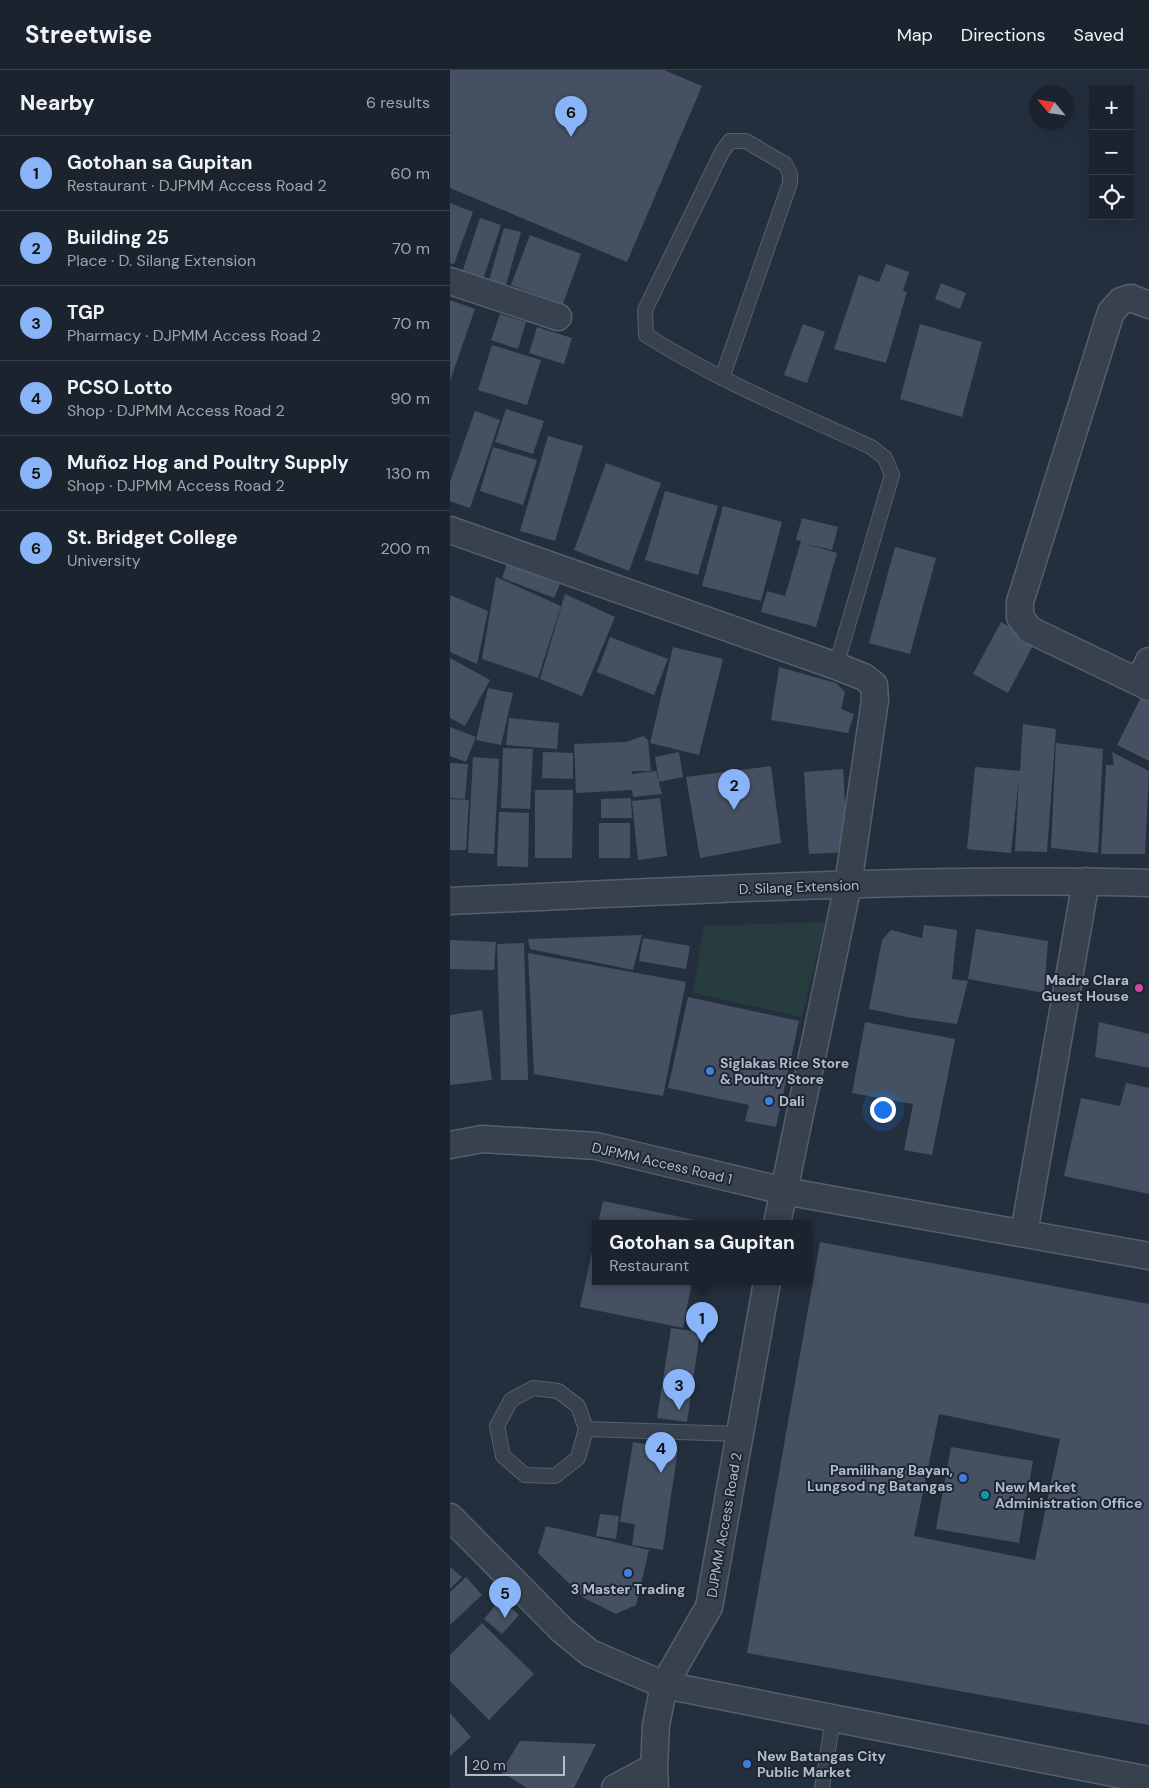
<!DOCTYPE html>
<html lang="en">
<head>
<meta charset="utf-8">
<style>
	body { margin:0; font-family:"DM Sans",sans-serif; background:#242b36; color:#f1f3f6 }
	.controls { position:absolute; right:15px; top:15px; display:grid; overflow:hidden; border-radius:0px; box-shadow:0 5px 20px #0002 }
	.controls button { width:45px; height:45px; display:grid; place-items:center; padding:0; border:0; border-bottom:1px solid #39404a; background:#1b232e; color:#f1f3f6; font:25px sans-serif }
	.compass { position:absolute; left:579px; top:15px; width:45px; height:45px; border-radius:50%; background:#1b232e; box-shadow:0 5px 20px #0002; rotate:299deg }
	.scale { position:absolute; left:15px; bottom:12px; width:100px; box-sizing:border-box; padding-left:5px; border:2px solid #b4bcc9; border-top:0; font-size:14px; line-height:18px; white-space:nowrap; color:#b4bcc9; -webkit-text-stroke:4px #1d2633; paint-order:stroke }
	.you { position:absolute; left:432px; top:1039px; width:18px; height:18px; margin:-12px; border:4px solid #fff; border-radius:50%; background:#1a73e8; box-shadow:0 0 0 8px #1a73e833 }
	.badge { display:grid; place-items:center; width:32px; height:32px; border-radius:50%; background:#8ab4f8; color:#111; font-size:16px; font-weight:700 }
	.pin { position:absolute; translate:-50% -41px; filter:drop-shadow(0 1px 2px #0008) }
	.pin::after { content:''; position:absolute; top:26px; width:18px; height:15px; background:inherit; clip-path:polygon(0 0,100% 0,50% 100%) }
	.popup { position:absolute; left:142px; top:1150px; width:220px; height:65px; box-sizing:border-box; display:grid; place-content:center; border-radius:0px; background:#1b232e; filter:drop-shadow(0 1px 4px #0005); font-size:16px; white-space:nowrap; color:#a0a4aa }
	.popup b { font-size:19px; color:#f1f3f6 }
	.popup::after { content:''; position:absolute; left:50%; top:100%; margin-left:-10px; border:10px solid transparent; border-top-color:#1b232e }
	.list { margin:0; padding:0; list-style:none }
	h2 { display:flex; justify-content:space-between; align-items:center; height:65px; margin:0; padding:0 20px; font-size:21px }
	h2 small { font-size:16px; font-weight:400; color:#a0a4aa }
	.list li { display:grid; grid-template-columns:32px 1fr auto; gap:15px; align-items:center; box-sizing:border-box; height:75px; padding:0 20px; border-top:1px solid #39404a }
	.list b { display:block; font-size:19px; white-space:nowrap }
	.list p { margin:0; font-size:16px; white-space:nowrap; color:#a0a4aa }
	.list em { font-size:16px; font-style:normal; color:#a0a4aa }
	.icon { flex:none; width:28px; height:28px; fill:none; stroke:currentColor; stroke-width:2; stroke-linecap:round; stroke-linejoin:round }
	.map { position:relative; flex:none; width:699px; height:1718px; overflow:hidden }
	header { display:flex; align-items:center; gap:30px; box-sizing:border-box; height:70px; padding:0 25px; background:#1b232e; border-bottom:1px solid #39404a }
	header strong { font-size:24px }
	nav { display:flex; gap:28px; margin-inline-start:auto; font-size:18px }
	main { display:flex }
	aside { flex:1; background:#1b232e }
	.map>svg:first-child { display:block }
	.green { fill:#263c3f }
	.building { fill:#455162; fill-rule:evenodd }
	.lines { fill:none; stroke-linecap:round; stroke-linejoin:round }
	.service-casing { stroke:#565f6c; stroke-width:16 }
	.minor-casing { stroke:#565f6c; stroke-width:29 }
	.service { stroke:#38414e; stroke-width:14 }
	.minor { stroke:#38414e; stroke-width:26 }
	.hotel-dot { fill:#d1479c; stroke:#1d2633; stroke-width:2 }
	.shop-dot { fill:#3f7fe0; stroke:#1d2633; stroke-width:2 }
	.culture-dot { fill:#0f9aa8; stroke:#1d2633; stroke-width:2 }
	.labels { text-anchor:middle; stroke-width:4; stroke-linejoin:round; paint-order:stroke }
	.street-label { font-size:14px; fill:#b4bcc9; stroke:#1d2633 }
	.poi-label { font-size:14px; font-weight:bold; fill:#b4bcc9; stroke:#1d2633; text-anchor:start }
</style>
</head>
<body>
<header>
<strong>Streetwise</strong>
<nav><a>Map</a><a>Directions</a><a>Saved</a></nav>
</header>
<main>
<aside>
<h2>Nearby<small>6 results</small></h2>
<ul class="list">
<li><span class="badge">1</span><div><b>Gotohan sa Gupitan</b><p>Restaurant · DJPMM Access Road 2</p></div><em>60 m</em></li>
<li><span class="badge">2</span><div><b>Building 25</b><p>Place · D. Silang Extension</p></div><em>70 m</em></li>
<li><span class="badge">3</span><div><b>TGP</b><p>Pharmacy · DJPMM Access Road 2</p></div><em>70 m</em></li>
<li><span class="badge">4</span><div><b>PCSO Lotto</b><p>Shop · DJPMM Access Road 2</p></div><em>90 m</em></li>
<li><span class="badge">5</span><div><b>Muñoz Hog and Poultry Supply</b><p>Shop · DJPMM Access Road 2</p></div><em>130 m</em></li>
<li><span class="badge">6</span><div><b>St. Bridget College</b><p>University</p></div><em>200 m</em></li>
</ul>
</aside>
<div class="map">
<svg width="699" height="1718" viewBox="0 0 699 1718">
	<rect width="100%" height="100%" fill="#242f3e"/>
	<path class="green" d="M 375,852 L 352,947 L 243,923 L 254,856 Z"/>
	<path class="building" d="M 0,0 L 214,0 L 252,16 L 177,192 L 0,118 Z
		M 0,133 L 23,142 L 4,194 L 0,193 Z
		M 30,148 L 51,155 L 33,210 L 12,203 Z
		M 54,158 L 71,162 L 56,215 L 39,210 Z
		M 80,165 L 131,184 L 113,234 L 61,215 Z
		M 436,194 L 459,202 L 453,221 L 457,222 L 436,293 L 384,279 L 409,205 L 429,212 Z
		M 491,213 L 516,223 L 510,239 L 485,229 Z
		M 0,230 L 25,239 L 0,311 Z
		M 50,244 L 76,252 L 68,279 L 41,270 Z
		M 353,254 L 375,262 L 357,313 L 334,305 Z
		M 470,254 L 532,272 L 512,347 L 450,329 Z
		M 87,257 L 122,268 L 114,294 L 79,283 Z
		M 42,275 L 91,290 L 77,335 L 28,320 Z
		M 56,339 L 94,351 L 83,384 L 45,372 Z
		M 25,341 L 50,350 L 20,438 L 0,431 L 0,412 Z
		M 98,366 L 133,376 L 105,471 L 70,461 Z
		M 43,377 L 87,390 L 73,435 L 30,421 Z
		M 156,393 L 211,413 L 179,501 L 124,480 Z
		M 215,421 L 268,436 L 248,505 L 195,490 Z
		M 273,436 L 332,452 L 311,531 L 252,516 Z
		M 352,448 L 388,457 L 382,480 L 352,473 L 387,483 L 366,557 L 311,542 L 317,521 L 335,526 L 351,471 L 346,470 Z
		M 445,477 L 486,488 L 460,584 L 419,573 Z
		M 57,494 L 110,514 L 104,528 L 52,508 Z
		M 46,507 L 111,536 L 88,608 L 32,589 Z
		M 115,524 L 165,547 L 132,626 L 90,609 Z
		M 0,525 L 38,541 L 27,594 L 0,582 Z
		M 551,552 L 586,570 L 558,623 L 523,604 Z
		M 160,567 L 218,589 L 204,625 L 147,602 Z
		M 223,577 L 273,589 L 249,685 L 200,673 Z
		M 0,588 L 40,610 L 15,656 L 0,648 Z
		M 329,597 L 386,613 L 395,622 L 391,639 L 404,644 L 398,663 L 321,650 Z
		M 38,618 L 63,623 L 51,675 L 26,670 Z
		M 694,621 L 699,623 L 699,691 L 667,675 Z
		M 59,648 L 109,653 L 107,679 L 56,675 Z
		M 573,654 L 606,659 L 597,782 L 565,781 L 569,707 L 561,783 L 517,779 L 525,697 L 570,701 Z
		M 0,657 L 26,667 L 16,692 L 0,686 Z
		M 193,666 L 198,670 L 201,701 L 182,701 L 182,704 L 206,701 L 212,724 L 183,727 L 182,720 L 126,723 L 124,674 L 176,672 Z
		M 606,673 L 653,679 L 648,783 L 601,778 Z
		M 53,678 L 83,679 L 80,739 L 51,738 Z
		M 93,682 L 123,683 L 123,709 L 92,708 Z
		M 229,682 L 233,707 L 209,712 L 205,687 Z
		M 662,682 L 699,701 L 695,784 L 651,784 L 656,695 L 664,695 Z
		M 23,687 L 49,689 L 44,784 L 18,783 Z
		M 0,693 L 18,694 L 15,729 L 0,728 Z
		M 321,696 L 331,773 L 250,788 L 236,707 Z
		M 393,699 L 398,782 L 359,784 L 354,702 Z
		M 85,720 L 123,720 L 122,788 L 85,788 Z
		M 181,728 L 182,748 L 151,748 L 151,729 Z
		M 210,728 L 217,786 L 188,790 L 182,731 Z
		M 0,729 L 19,730 L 16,780 L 0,780 Z
		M 49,742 L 79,743 L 78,797 L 47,796 Z
		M 149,753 L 180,753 L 180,788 L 149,788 Z
		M 474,855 L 507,860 L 502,909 L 518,911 L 507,954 L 457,947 L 419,939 L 432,870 L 441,860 L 472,868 Z
		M 526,859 L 598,871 L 594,923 L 518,909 Z
		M 192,865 L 183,900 L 80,879 L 78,869 Z
		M 193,868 L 240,876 L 236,899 L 189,891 Z
		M 0,870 L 46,872 L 44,900 L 0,899 Z
		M 74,873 L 78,1010 L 51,1010 L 47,874 Z
		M 78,883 L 236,912 L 213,1026 L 84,1004 Z
		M 238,927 L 349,951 L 326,1057 L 295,1051 L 299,1035 L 218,1018 Z
		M 32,940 L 42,1010 L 0,1015 L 0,945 Z
		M 415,952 L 505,969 L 482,1085 L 454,1080 L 463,1034 L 402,1023 Z
		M 649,952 L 699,964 L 699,998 L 645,987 Z
		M 676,1013 L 699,1018 L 699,1124 L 614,1106 L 631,1028 L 670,1036 Z
		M 153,1131 L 255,1152 L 255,1154 L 148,1154 Z
		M 145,1168 L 146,1212 L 242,1212 L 233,1258 L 130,1237 Z
		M 370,1172 L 699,1234 L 699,1655 L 297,1583 ZM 489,1344 L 610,1369 L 585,1490 L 464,1466 Z
		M 221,1258 L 250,1262 L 237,1352 L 207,1348 Z
		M 183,1372 L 228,1379 L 213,1480 L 182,1475 L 185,1454 L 170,1452 Z
		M 501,1377 L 583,1391 L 569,1473 L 486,1459 Z
		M 150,1444 L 169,1446 L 166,1469 L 146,1466 Z
		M 96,1456 L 199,1480 L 186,1535 L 166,1544 L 134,1528 L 88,1483 Z
		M 0,1497 L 12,1507 L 0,1519 Z
		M 16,1507 L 32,1525 L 0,1555 L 0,1522 Z
		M 51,1529 L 69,1545 L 52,1564 L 34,1549 Z
		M 32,1553 L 84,1604 L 39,1650 L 0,1611 L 0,1585 Z
		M 0,1643 L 21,1667 L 0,1686 Z
		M 70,1671 L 146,1674 L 124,1718 L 77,1718 L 51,1702 Z"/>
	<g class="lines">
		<g class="service-casing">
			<path id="service" d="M 272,308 L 340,113 L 340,104 L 335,94 L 296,71 L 280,71 L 272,82 L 195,240 L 196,265 C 267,310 345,342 421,377 L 435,388 L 442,405 L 386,596
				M 83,1318 L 108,1321 L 128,1336 L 136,1359 L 128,1388 L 105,1406 L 75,1405 L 53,1386 L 47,1356 L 61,1330 Z
				M 136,1359 L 290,1364
				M 372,1718 L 383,1649"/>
		</g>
		<g class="minor-casing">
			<path id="minor" d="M 0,211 L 108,247
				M 699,235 L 681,228 L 671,231 L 661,242 L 570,532 L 570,547 L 580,560 L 699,617
				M 0,460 L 386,596 L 414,607 L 424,615 L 425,630 L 398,815 L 327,1154
				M 689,612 L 699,591
				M 0,831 C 233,821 466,807 699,813
				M 0,1075 L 32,1069 L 146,1076 L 334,1121 L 699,1186
				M 574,1163 L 636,811
				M 0,1447 L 113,1561 L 140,1583 L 214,1615 L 699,1710
				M 165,1718 L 204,1697
				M 205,1718 L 204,1697 L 206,1655 L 214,1615 L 259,1537 L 317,1212"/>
		</g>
		<use href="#service" class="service"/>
		<use href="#minor" class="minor"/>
	</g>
	<circle class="hotel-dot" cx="689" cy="918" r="5"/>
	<g class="shop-dot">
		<circle cx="260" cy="1001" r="5"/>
		<circle cx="319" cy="1031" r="5"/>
		<circle cx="513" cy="1408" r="5"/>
		<circle cx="178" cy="1503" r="5"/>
		<circle cx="297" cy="1694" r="5"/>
	</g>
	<circle class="culture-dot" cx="535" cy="1425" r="5"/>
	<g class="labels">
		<g class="street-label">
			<text transform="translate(349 817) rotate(-2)" y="5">D. Silang Extension</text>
			<text transform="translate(212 1093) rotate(13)" y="5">DJPMM Access Road 1</text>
			<text transform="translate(274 1455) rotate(-80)" y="5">DJPMM Access Road 2</text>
		</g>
		<g class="poi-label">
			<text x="679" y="915" text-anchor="end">Madre Clara<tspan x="679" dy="16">Guest House</tspan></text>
			<text x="270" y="998">Siglakas Rice Store<tspan x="270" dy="16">&amp; Poultry Store</tspan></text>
			<text x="329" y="1036">Dali</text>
			<text x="503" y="1405" text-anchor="end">Pamilihang Bayan,<tspan x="503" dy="16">Lungsod ng Batangas</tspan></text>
			<text x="545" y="1422">New Market<tspan x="545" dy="16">Administration Office</tspan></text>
			<text x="178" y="1524" text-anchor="middle">3 Master Trading</text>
			<text x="307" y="1691">New Batangas City<tspan x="307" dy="16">Public Market</tspan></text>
		</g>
	</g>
</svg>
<div class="controls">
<button>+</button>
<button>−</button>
<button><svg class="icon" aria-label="locate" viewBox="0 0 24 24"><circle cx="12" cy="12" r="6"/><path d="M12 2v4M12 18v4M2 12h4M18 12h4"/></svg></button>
</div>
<svg class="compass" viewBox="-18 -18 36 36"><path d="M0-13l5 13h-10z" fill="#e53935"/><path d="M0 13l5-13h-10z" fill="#a0a4aa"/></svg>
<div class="scale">20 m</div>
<div class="you"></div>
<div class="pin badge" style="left:252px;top:1273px">1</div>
<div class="popup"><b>Gotohan sa Gupitan</b>Restaurant</div>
<div class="pin badge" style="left:284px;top:740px">2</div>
<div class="pin badge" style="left:229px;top:1340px">3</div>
<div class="pin badge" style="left:211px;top:1403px">4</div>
<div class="pin badge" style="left:55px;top:1548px">5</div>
<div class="pin badge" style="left:121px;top:67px">6</div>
</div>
</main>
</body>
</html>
